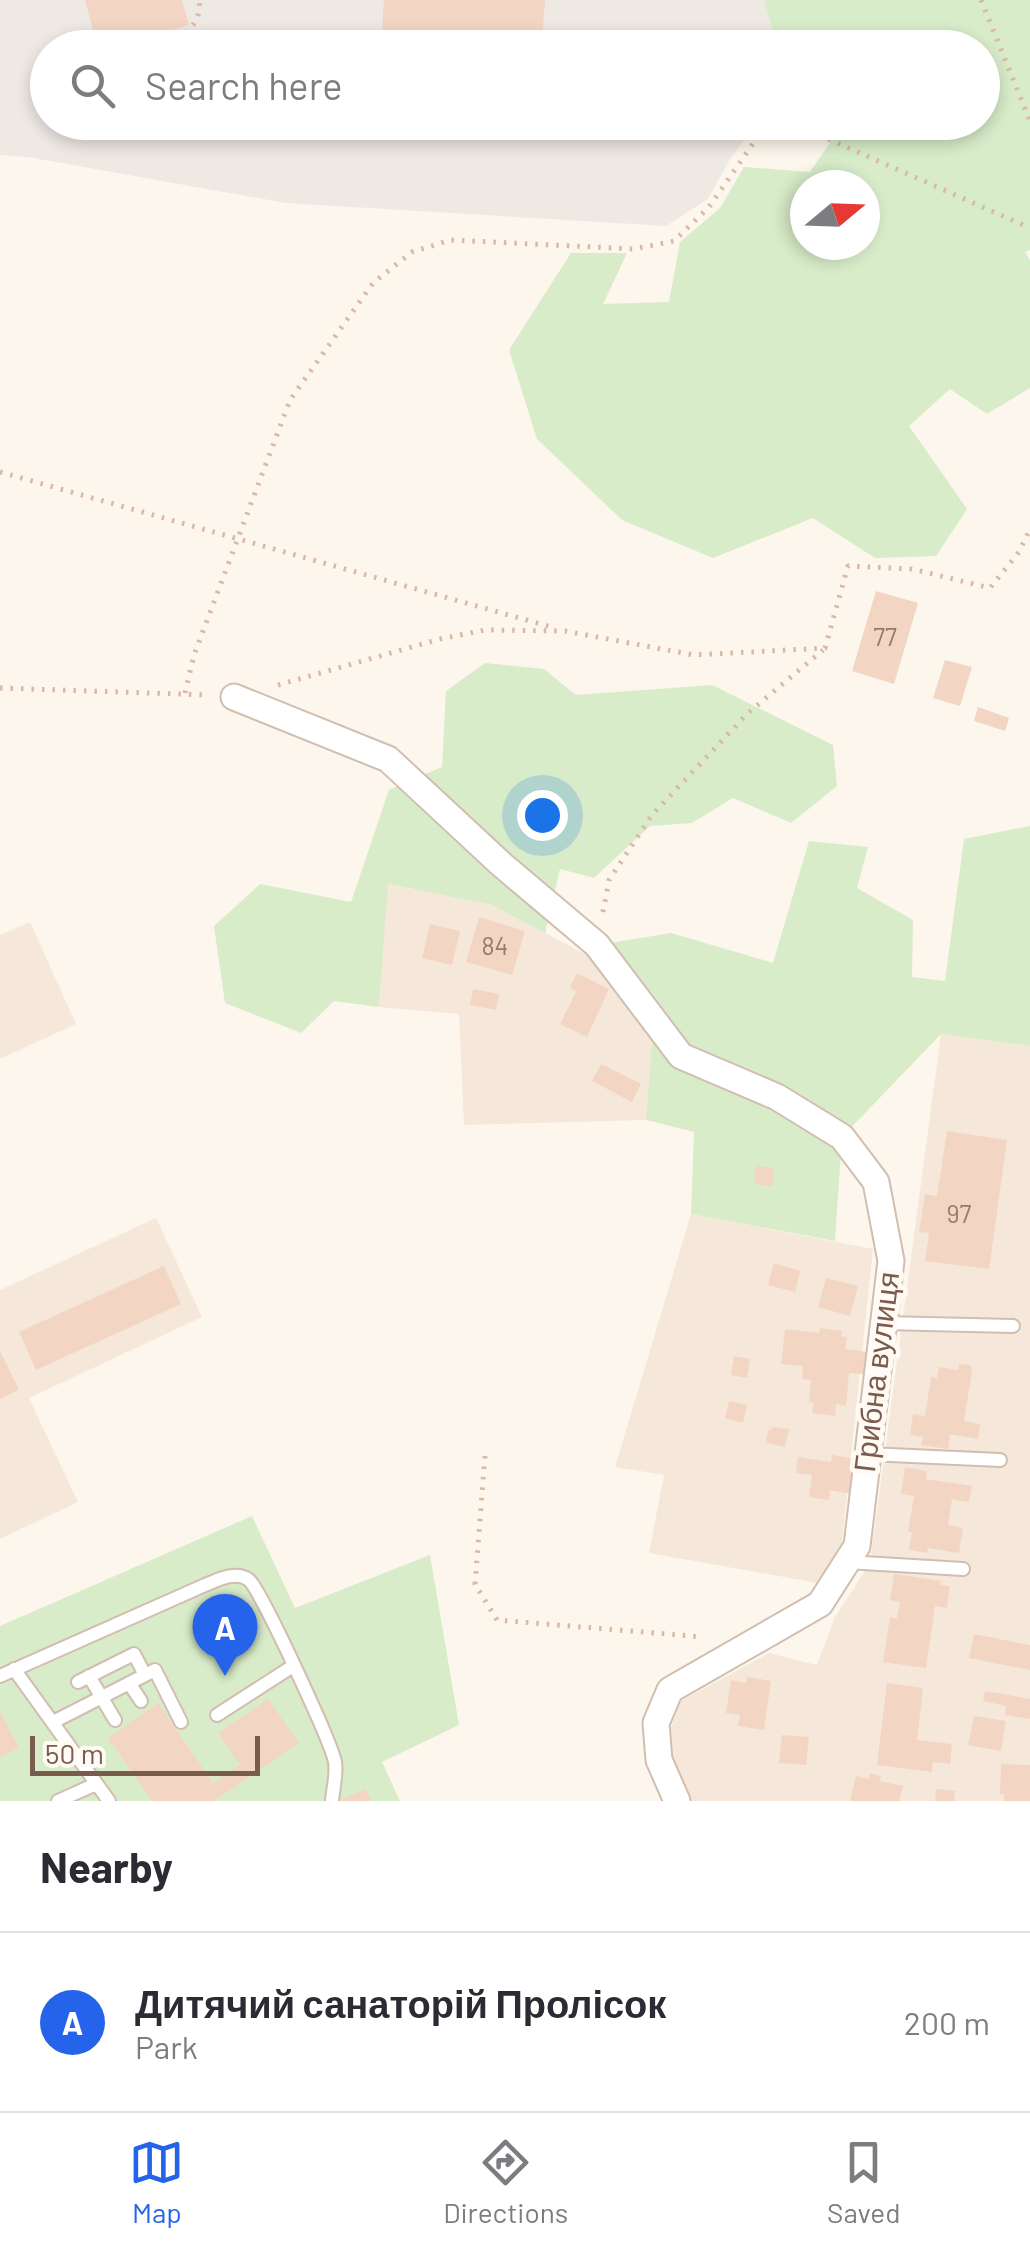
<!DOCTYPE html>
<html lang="en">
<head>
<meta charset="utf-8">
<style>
	body { margin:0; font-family:Barlow,sans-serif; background:#f2f2f3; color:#2b2b33 }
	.compass { position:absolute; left:790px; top:170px; width:90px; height:90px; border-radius:50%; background:#fff; box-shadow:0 5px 15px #0003; rotate:71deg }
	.scale { position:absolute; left:30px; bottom:25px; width:230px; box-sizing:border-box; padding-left:10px; border:5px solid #7a5c4d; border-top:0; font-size:28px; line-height:35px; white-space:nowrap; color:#7a5c4d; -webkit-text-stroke:8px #fffaf3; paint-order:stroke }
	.you { position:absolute; left:542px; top:815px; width:35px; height:35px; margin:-25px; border:8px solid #fff; border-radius:50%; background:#1a73e8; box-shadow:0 0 0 15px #1a73e833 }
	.badge { display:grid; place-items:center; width:65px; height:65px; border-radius:50%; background:#2563eb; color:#fff; font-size:32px; font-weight:700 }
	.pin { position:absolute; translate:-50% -82px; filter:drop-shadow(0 2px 5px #0008) }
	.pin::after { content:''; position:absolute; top:52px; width:35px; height:30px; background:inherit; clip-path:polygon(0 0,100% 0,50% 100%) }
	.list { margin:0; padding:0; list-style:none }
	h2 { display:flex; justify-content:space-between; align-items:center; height:130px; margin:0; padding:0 40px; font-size:42px }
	h2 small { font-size:32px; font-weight:400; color:#7c7c81 }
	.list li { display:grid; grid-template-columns:65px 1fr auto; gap:30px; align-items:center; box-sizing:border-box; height:180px; padding:0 40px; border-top:2px solid #e1e1e2 }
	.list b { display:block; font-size:38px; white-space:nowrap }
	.list p { margin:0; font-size:32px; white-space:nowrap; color:#7c7c81 }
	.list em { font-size:32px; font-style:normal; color:#7c7c81 }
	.icon { flex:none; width:55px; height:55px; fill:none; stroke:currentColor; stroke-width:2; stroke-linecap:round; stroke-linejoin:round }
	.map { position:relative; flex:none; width:1030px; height:1801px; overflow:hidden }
	.search { position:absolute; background:#fff; box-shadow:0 5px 15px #0003; left:30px; right:30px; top:30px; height:110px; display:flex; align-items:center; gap:25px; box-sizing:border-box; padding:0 35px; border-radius:55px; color:#7c7c81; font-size:38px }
	.sheet { height:310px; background:#fff }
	nav { display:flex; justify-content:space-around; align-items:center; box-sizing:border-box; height:140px; border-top:2px solid #e1e1e2; background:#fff; font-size:28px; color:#7c7c81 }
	nav a { display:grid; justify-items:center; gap:5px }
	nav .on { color:#2563eb }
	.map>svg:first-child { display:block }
	.residential { fill:#f5e8da }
	.industrial { fill:#efe9e4 }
	.green { fill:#d8ecc9; fill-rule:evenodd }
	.building { fill:#f3d5c3 }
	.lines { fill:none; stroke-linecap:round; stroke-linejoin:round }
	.lane-casing { stroke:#d1beb0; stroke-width:16 }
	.street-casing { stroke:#d1beb0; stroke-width:29 }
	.path { stroke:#d9b8a5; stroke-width:5; stroke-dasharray:2.5 8; stroke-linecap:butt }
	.lane { stroke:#fff; stroke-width:12 }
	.street { stroke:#fff; stroke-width:25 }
	.labels { text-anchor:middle; stroke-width:10; stroke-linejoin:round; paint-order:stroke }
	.number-label { font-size:25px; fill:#987a6a }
	.street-label { font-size:30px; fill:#7a5c4d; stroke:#fffaf3 }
</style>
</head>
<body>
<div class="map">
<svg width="1030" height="1801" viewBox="0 0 1030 1801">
	<rect width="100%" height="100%" fill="#fdf6ec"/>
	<path class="residential" d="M 387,884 L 492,905 L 585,954 L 652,1041 L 646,1120 L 464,1125 L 459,1014 L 379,1007 Z
		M 30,922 L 76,1024 L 0,1059 L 0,935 Z
		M 941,1034 L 1030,1046 L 1030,1801 L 692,1801 L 674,1762 L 671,1727 L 681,1701 L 769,1653 L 817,1665 L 835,1617 L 870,1563 Z
		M 691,1214 L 873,1249 L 842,1542 L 818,1583 L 649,1553 L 664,1475 L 615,1467 Z
		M 156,1218 L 202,1317 L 29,1398 L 78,1502 L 0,1539 L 0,1290 Z"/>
	<path class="industrial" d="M 0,0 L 764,0 L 777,47 L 48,48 L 48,122 L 756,123 L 729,161 L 708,199 L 666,226 L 286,203 L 28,157 L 0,155 Z"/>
	<path class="green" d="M 764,0 L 1030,0 L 1030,250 L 1025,252 L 1030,260 L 1030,388 L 987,414 L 950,389 L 909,426 L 967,509 L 936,556 L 875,558 L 813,518 L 713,558 L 622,520 L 537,439 L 509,350 L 571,253 L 627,253 L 603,304 L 669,302 L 680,242 L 720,208 L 744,167 L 810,172 L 840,128 L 831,123 L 982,122 L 982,48 L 777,47 ZM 865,185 L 865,245 L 805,245 L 805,185 Z
		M 485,663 L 544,669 L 576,695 L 712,685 L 833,745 L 837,786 L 791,823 L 733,798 L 692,823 L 650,826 L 594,878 L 560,869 L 545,933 L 492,905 L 388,884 L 379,1007 L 334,1001 L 301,1033 L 225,1003 L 214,926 L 260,884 L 351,902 L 389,790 L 442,767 L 446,691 Z
		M 1030,826 L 1030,1046 L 941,1034 L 842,1137 L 835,1241 L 691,1214 L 694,1132 L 646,1120 L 652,1041 L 585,954 L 597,945 L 671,933 L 773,963 L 809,841 L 868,847 L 857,888 L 913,920 L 912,977 L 945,981 L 964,839 Z
		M 252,1516 L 295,1608 L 430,1555 L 459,1725 L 382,1762 L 400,1801 L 0,1801 L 0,1626 Z"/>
	<path class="building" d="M 85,0 L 182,0 L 189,25 L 111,48 L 98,48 Z
		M 384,0 L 545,0 L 542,42 L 382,32 Z
		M 876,591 L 918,603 L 894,684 L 852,671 Z
		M 945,660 L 972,667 L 960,706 L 933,698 Z
		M 978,707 L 1009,718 L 1005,731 L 974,721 Z
		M 479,917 L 525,931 L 512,975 L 466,962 Z
		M 430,924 L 460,931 L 452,965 L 422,958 Z
		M 577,973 L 609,989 L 587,1037 L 560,1024 L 576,992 L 570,987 Z
		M 473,989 L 499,994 L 496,1010 L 470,1005 Z
		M 601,1064 L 641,1084 L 632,1102 L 592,1081 Z
		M 947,1131 L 1007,1140 L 989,1269 L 925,1261 L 929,1233 L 919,1232 L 925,1194 L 937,1196 Z
		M 756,1166 L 774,1168 L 772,1186 L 754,1184 Z
		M 774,1263 L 800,1271 L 795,1292 L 768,1285 Z
		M 164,1266 L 181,1304 L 36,1370 L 19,1332 Z
		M 826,1278 L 858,1286 L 850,1316 L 818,1307 Z
		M 820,1328 L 842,1331 L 841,1336 L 847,1337 L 845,1349 L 868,1352 L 865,1374 L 849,1373 L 846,1406 L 836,1404 L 835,1416 L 812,1413 L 814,1403 L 809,1402 L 811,1380 L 802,1379 L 803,1366 L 781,1364 L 785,1329 L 819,1333 Z
		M 0,1351 L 19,1390 L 0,1399 Z
		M 734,1356 L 750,1359 L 747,1378 L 731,1375 Z
		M 959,1364 L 970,1365 L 972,1371 L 964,1421 L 980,1424 L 978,1439 L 950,1434 L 948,1449 L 921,1445 L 923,1437 L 910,1435 L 913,1414 L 925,1416 L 931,1377 L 937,1378 L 939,1367 L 958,1370 Z
		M 729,1401 L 747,1405 L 743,1423 L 725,1418 Z
		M 774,1427 L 789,1429 L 785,1447 L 766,1443 L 768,1431 Z
		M 832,1455 L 856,1459 L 851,1494 L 830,1490 L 829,1500 L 809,1497 L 812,1475 L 796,1473 L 798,1457 L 831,1462 Z
		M 905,1467 L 927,1471 L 926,1479 L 972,1486 L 969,1502 L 952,1499 L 948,1525 L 963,1528 L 959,1553 L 928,1548 L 927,1553 L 909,1550 L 912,1532 L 908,1532 L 914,1496 L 901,1494 Z
		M 894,1574 L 941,1581 L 939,1585 L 950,1586 L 947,1608 L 935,1606 L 926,1668 L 883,1662 L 890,1617 L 897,1619 L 900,1602 L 890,1600 Z
		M 974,1634 L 1030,1645 L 1030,1670 L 969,1658 Z
		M 747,1677 L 771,1681 L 764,1730 L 738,1726 L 740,1715 L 726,1713 L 731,1680 L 746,1683 Z
		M 887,1683 L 923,1688 L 917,1740 L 952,1744 L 950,1764 L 933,1762 L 932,1772 L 877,1765 Z
		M 985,1691 L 1030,1699 L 1030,1719 L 1005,1715 L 1006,1706 L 983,1701 Z
		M 268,1699 L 299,1743 L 214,1801 L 152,1801 L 108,1738 L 158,1703 L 213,1783 L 240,1765 L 218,1733 Z
		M 0,1712 L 19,1748 L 0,1757 Z
		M 974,1716 L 1006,1721 L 1001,1751 L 968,1745 Z
		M 782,1735 L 809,1737 L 806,1765 L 779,1763 Z
		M 1001,1764 L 1030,1765 L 1030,1801 L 1004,1801 L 1004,1794 L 1000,1794 Z
		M 870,1773 L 881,1776 L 880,1781 L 903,1786 L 899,1801 L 850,1801 L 856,1776 L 869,1779 Z
		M 366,1789 L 371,1801 L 338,1801 Z
		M 936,1789 L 955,1791 L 954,1801 L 935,1801 Z"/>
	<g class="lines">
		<g class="lane-casing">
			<path id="lane" d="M 884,1323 L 1013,1326
				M 868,1454 L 1000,1460
				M 847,1562 L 963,1569
				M 14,1669 L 109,1801
				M 0,1676 L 205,1585 C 218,1580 236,1570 249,1580 C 261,1590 331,1742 335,1762 C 337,1775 333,1788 332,1801
				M 89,1676 L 115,1720
				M 78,1682 L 134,1654 L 145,1675
				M 129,1683 L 141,1701
				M 217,1715 L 293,1666
				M 53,1722 L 155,1670 L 181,1722
				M 58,1801 L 96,1784"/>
		</g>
		<g class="street-casing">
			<path id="street" d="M 234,697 L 388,759 L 501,864 L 597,945 L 681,1056 L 777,1097 L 842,1137 L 876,1182 L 891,1261 L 857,1546 L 820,1604 L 670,1690 L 656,1723 L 659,1760 L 677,1801"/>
		</g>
		<path class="path" d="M 981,0 L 1030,121
			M 158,48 C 179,38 203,27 199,0
			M 790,122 L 1030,228
			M 0,472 L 555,628
			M 278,685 L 440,639 L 485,630 L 565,631 L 694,655 L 825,648 L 848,566 L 912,569 L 990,588 L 1019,552 L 1030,529
			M 0,688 L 209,695
			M 185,693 L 194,655 L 290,400 L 373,283 L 412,252 L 451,240 L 634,249 L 674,241 L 709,207 L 768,122
			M 603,912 L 609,880 L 652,815 L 747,714 L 823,650
			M 485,1456 L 475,1584 L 497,1620 L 703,1637"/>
		<use href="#lane" class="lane"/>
		<use href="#street" class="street"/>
	</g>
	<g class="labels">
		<g class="number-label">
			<text x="885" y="646">77</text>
			<text x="495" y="955">84</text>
			<text x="959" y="1223">97</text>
		</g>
		<g class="street-label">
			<text transform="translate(877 1372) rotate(-83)" y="10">Грибна вулиця</text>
		</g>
	</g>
</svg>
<svg class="compass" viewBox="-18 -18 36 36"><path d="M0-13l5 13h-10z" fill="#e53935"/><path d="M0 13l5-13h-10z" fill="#7c7c81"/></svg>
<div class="scale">50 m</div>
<div class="you"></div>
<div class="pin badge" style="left:225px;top:1676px">A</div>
<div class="search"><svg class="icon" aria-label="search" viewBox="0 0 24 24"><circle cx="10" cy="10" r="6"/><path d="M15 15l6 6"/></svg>Search here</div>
</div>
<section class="sheet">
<h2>Nearby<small></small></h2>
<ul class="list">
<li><span class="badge">A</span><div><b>Дитячий санаторій Пролісок</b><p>Park</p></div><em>200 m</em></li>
</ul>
</section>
<nav>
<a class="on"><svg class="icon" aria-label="map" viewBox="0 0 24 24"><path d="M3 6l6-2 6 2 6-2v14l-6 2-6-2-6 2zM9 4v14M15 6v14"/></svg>Map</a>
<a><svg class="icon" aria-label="directions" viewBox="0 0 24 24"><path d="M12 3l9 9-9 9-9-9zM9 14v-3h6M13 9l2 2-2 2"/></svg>Directions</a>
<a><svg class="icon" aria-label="saved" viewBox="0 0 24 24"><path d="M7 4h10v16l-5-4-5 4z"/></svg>Saved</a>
</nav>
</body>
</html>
